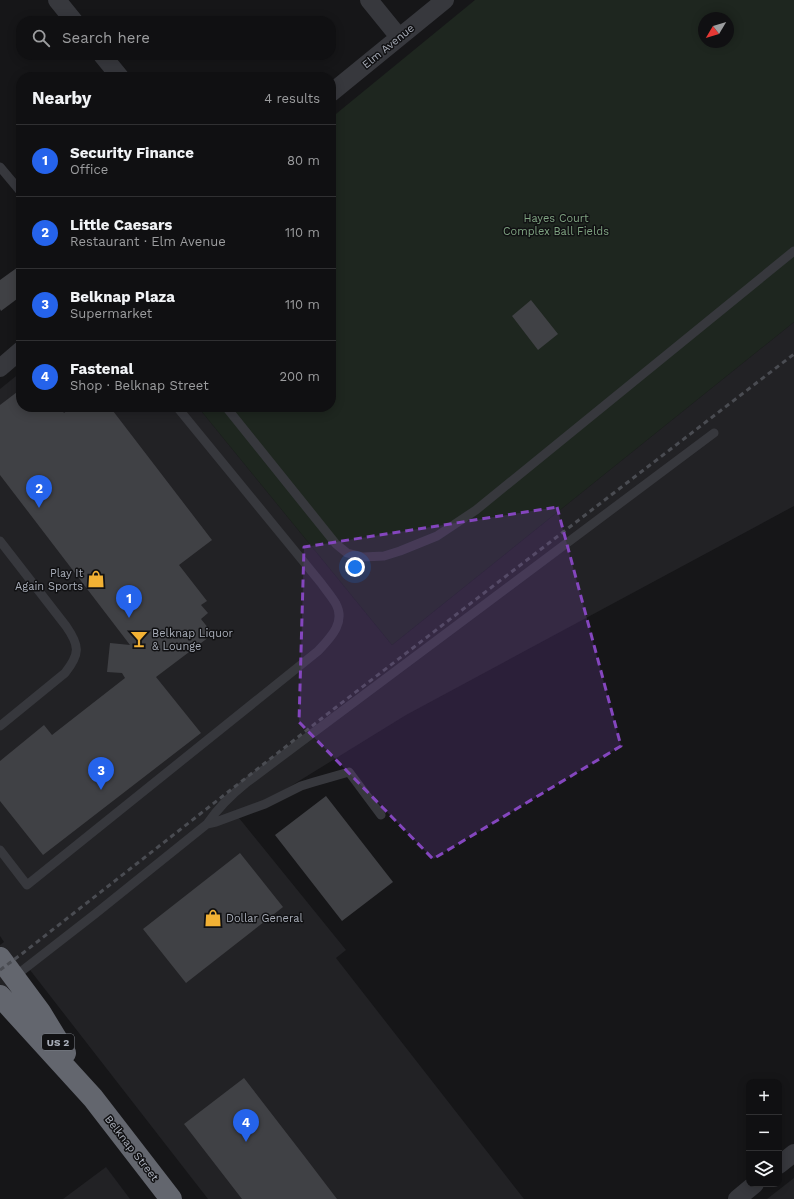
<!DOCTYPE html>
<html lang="en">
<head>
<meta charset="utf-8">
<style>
	body { margin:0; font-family:"Work Sans",sans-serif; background:#19191b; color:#f1f3f6 }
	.controls { position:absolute; right:12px; bottom:12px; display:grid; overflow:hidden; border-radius:8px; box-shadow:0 2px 10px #0003 }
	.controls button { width:36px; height:36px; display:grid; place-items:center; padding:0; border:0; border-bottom:1px solid #303032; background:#101012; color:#f1f3f6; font:20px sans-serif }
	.compass { position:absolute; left:698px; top:12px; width:36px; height:36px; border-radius:50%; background:#101012; box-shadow:0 2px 10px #0003; rotate:232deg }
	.you { position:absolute; left:355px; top:567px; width:14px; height:14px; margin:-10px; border:3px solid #fff; border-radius:50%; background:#1a73e8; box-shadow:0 0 0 6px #1a73e833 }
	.badge { display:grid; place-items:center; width:26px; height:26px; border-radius:50%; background:#2563eb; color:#fff; font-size:13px; font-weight:700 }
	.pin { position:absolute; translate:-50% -33px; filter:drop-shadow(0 1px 2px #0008) }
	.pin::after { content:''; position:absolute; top:21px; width:14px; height:12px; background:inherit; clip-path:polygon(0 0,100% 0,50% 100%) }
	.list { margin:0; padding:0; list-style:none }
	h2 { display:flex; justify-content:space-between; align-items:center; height:52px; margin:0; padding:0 16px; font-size:17px }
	h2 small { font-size:13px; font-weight:400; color:#9c9d9f }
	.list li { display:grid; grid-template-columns:26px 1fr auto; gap:12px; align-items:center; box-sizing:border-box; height:72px; padding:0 16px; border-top:1px solid #303032 }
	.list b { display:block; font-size:15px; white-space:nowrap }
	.list p { margin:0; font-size:13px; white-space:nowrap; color:#9c9d9f }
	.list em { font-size:13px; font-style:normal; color:#9c9d9f }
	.icon { flex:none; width:22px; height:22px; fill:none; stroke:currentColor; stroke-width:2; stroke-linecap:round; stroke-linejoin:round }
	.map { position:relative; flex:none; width:794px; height:1199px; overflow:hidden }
	.search { position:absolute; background:#101012; box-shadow:0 2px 10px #0003; left:16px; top:16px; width:320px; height:44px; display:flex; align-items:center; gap:10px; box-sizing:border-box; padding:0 14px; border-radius:16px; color:#9c9d9f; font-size:15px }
	.panel { position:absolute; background:#101012; box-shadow:0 2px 10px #0003; left:16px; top:72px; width:320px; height:340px; border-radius:16px }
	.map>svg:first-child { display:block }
	.built { fill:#222225 }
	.green { fill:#1e261f; fill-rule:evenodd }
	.building { fill:#404145 }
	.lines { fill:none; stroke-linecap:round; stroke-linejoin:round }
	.lane { stroke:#37383d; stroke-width:9 }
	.street { stroke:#37383d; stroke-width:18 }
	.highway { stroke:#63666e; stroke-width:22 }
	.rail { stroke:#4a4c52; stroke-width:3; stroke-dasharray:5 4; stroke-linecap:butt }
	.marked { fill:#8446be; fill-opacity:0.2; stroke:#8446be; stroke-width:3; stroke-dasharray:8 5; stroke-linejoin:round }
	.labels { text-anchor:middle; stroke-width:3; stroke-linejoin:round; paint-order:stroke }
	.shield { fill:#111113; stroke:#7b7e86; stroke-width:1 }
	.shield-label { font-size:10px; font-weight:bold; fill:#a8adb8 }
	.street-label { font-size:11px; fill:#a8adb8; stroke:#111113 }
	.park-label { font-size:11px; fill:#7fa381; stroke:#111113 }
	.poi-label { font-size:11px; fill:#a8adb8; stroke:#111113; text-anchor:start }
</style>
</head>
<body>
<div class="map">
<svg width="794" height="1199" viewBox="0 0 794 1199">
	<rect width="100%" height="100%" fill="#161618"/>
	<path class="built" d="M 794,322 L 794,506 L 406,715 L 239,818 L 346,950 L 336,958 L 524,1199 L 208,1199 L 30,970 L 0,993 L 0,945 L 4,942 L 0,936 L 0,389 L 21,372 L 21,407 L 198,407 L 392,645 Z
		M 106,1167 L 130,1199 L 63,1199 Z
		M 794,1178 L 794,1199 L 767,1199 Z"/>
	<path class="green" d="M 475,0 L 794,0 L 794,322 L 392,645 L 198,407 L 331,407 L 331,118 ZM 704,18 L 728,18 L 728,42 L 704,42 Z"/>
	<path class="building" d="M 18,267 L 21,270 L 21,296 L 1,311 L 0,309 L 0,280 Z
		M 531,300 L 558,334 L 538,350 L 512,316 Z
		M 21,389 L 21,407 L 60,407 L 64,413 L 71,407 L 110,407 L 212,540 L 179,565 L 207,601 L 201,605 L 208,613 L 201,619 L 213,634 L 156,677 L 201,733 L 43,855 L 0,801 L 0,761 L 44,725 L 52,735 L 125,678 L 122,673 L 107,672 L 110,643 L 130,645 L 0,475 L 0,405 Z
		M 326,796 L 393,882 L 342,921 L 275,835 Z
		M 240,853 L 283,907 L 186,983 L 143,929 Z
		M 244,1078 L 305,1157 L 337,1199 L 242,1199 L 184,1124 Z"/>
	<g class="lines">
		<path class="lane" d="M 0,167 L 21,192
			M 226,407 L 336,544 L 347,553 L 363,557 L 384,556 L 400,551 L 437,536 L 476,510 L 794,251
			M 0,541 L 66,626 C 80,646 80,654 65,673 L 0,726
			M 207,824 C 218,808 231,795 246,783 L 714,433
			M 0,850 L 27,885 L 318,651 C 330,638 346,623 336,604 C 332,597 326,590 321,583 L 177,407
			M 14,977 L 95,914 L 207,824 L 216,822 L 265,804 L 301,786 L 314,782 L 349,772 L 381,815"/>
		<path class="street" d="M 57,0 L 74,21
			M 369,0 L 399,37
			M 102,55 L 120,77
			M 331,93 L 445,0
			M 0,368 L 21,350
			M 779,1165 L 794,1153
			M 737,1199 L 755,1184"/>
		<path class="highway" d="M 0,958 L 40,1012 L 65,1053
			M 0,996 L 93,1098 L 171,1199"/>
		<path class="rail" d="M 0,970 L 23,953 L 335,708 L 794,354"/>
	</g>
	<path class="marked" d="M 557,507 L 621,746 L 433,859 L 299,722 L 304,547 Z"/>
	<defs>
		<g id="shop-bare" transform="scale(1.38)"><path d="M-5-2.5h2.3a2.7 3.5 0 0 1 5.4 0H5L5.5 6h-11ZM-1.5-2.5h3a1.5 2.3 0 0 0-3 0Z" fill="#f2b134" stroke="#111113" stroke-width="2.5" paint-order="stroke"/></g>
		<g id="bar-bare" transform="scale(1.38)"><path d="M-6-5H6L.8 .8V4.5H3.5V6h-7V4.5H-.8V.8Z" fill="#f2b134" stroke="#111113" stroke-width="2.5" paint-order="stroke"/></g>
	</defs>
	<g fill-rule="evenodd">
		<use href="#shop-bare" x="96" y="579"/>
		<use href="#bar-bare" x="139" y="639"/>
		<use href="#shop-bare" x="213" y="918"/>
	</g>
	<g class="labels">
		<rect class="shield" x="42" y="1034" width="32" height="16" rx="3"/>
		<g class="shield-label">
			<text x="58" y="1046">US 2</text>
		</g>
		<g class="street-label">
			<text transform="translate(388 46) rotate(-39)" y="4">Elm Avenue</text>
			<text transform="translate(132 1148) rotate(52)" y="4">Belknap Street</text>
		</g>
		<g class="park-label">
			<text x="556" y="222">Hayes Court<tspan x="556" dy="13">Complex Ball Fields</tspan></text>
		</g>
		<g class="poi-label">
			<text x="83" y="577" text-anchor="end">Play It<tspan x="83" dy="13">Again Sports</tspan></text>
			<text x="152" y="637">Belknap Liquor<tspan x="152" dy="13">&amp; Lounge</tspan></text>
			<text x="226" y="922">Dollar General</text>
		</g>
	</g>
</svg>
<div class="controls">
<button>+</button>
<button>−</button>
<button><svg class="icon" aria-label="layers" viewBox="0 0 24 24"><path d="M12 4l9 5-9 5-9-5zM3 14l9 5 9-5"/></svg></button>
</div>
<svg class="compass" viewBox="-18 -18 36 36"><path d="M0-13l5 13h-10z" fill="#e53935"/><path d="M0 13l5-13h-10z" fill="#9c9d9f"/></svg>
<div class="you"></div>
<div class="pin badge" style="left:129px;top:618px">1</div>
<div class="pin badge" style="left:39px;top:508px">2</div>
<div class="pin badge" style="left:101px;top:790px">3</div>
<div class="pin badge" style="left:246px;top:1142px">4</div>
<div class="search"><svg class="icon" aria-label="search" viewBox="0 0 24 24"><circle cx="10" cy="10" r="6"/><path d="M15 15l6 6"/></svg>Search here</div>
<section class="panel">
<h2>Nearby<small>4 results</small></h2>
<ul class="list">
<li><span class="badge">1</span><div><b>Security Finance</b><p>Office</p></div><em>80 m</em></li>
<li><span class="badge">2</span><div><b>Little Caesars</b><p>Restaurant · Elm Avenue</p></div><em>110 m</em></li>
<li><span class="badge">3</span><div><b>Belknap Plaza</b><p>Supermarket</p></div><em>110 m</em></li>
<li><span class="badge">4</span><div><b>Fastenal</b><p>Shop · Belknap Street</p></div><em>200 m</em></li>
</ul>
</section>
</div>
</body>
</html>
